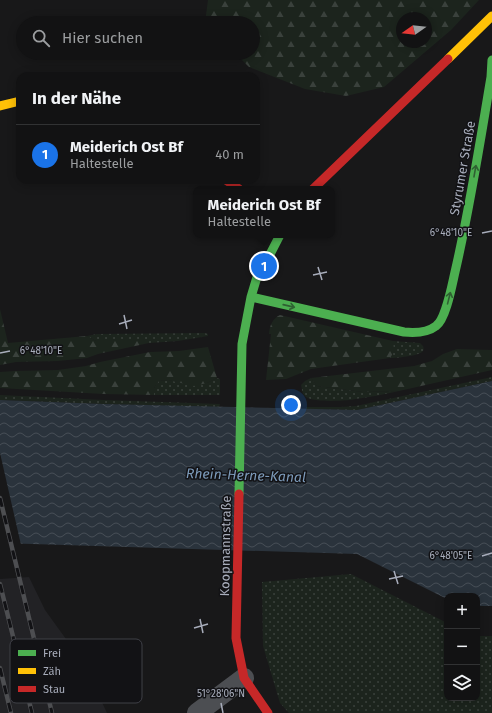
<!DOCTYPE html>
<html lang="de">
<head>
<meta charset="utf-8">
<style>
	body { margin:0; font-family:"Fira Sans",sans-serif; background:#1f2021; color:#f1f3f6 }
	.controls { position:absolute; right:12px; bottom:12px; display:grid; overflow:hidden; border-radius:8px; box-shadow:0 2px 10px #0003 }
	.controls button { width:36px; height:36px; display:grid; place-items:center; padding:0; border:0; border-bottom:1px solid #313233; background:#121213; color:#f1f3f6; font:20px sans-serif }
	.compass { position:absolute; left:396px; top:12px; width:36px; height:36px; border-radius:50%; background:#121213; box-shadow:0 2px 10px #0003; rotate:256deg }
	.you { position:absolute; left:291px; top:405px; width:14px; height:14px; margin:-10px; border:3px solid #fff; border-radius:50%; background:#1a73e8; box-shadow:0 0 0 6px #1a73e833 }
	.badge { display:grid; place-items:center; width:26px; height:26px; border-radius:50%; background:#1a73e8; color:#fff; font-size:13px; font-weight:700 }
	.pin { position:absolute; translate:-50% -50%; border:2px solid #fff; box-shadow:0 1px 4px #0006 }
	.popup { position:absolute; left:193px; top:186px; width:142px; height:52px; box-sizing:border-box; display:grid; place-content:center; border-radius:8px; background:#121213; filter:drop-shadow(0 1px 3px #0005); font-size:13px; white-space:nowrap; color:#9c9ea0 }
	.popup b { font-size:15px; color:#f1f3f6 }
	.popup::after { content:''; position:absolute; left:50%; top:100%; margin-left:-8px; border:8px solid transparent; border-top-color:#121213 }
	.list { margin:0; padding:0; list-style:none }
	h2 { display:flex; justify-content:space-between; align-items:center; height:52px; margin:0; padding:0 16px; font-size:17px }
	h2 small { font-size:13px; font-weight:400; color:#9c9ea0 }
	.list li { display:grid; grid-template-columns:26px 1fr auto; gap:12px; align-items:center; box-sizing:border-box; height:60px; padding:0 16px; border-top:1px solid #313233 }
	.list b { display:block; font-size:15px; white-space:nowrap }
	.list p { margin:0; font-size:13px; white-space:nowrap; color:#9c9ea0 }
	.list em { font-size:13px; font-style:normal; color:#9c9ea0 }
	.icon { flex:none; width:22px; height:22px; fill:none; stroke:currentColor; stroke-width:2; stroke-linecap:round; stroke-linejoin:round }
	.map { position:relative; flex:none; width:492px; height:713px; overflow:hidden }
	.search { position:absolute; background:#121213; box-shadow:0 2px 10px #0003; left:16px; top:16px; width:244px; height:44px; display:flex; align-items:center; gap:10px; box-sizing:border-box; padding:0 14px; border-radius:22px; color:#9c9ea0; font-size:15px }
	.panel { position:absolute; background:#121213; box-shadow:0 2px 10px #0003; left:16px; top:72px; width:244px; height:112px; border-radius:12px }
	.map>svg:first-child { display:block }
	.built { fill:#222225 }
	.green { fill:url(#green-dots) }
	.forest { fill:url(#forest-firs); fill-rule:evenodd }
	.water { fill:url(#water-waves) }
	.pier { fill:#181819 }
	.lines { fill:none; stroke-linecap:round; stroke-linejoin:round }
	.street { stroke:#4c4e52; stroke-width:20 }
	.fast { stroke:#4caf50; stroke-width:9 }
	.slow { stroke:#ffc107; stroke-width:9 }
	.jam { stroke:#c62828; stroke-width:9 }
	.rail-casing { stroke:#4d4e51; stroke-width:4.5 }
	.rail { stroke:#121215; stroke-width:3; stroke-dasharray:9; stroke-linecap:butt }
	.oneway { stroke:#2f6032 }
	.ticks { fill:none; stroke:#a8adbb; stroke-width:1.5 }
	.labels { text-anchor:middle; stroke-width:3; stroke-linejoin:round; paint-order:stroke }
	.street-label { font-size:13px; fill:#a8adbb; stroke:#121215 }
	.water-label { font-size:14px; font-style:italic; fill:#7c9ab9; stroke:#121215 }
	.key { fill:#121215; stroke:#3f4047; stroke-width:1 }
	.key-label { font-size:11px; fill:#a8adbb }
	.ticks-label { font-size:10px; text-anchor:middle; fill:#a8adbb; stroke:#121215; stroke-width:3; stroke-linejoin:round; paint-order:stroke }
</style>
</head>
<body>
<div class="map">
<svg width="492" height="713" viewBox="0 0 492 713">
	<defs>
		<pattern id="green-dots" width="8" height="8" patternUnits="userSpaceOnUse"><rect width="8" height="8" fill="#1c241d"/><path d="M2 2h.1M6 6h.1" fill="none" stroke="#3a413c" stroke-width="1.8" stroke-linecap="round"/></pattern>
		<pattern id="forest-firs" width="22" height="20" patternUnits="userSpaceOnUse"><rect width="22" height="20" fill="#1c241d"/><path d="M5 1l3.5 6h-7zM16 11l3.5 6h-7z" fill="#3a413c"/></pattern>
		<pattern id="water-waves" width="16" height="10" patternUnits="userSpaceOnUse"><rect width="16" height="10" fill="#2a333c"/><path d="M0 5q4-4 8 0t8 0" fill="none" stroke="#464e56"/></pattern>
	</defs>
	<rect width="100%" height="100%" fill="#181819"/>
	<path class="built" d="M 29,577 L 45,610 L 84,664 L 107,713 L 0,713 L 0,579 Z"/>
	<path class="green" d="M 205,333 L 208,334 L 208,336 L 178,341 L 149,343 L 148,341 L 96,341 L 87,336 L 97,334 Z
		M 393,341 L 420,343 L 423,346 C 424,349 424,350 422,352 C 417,356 397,358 390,358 L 392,355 Z
		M 492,377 L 492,381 L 357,410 L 306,409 L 306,407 L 341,407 L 356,406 Z
		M 217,378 L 220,379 L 220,395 L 154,395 L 154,388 L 159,381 L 168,380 L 179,382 L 207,383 Z
		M 311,378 L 317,386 L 363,392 L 399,391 C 385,394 371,397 356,399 C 348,401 310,403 305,396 C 302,394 302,388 301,385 L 305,381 Z
		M 0,395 L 104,400 L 220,404 L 219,407 L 103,404 L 0,400 Z
		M 351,574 L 447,623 L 447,698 L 477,698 L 477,636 L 492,636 L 492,713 L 289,713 L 280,703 L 263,646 L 262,582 Z"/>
	<path class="forest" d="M 208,0 L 479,0 L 451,30 L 384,87 L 346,96 L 305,89 L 249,67 L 235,53 L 253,53 L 253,23 L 205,23 ZM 402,18 L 426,18 L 426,42 L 402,42 Z
		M 0,309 L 8,343 L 87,336 L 96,341 L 149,341 L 149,343 L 98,354 L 87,358 L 58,361 L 16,362 L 0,365 Z
		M 280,315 L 393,341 C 394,347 394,353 390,358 L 311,369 L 286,379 L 266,380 L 271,334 L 269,334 C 270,325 272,319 280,315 Z
		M 208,347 L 217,378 L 207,383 L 194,386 L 168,380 L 159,381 L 154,388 L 154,395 L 103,394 L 0,388 L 0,372 L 15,371 L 58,370 L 86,366 L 100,362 L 150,352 L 179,351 Z
		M 457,349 L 492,350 L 492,370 L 399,391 L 363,392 L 317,386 L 311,378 L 414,366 L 432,361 L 443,354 Z"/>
	<path class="water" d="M 492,381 L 492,606 L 477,606 L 477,596 L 447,596 L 447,599 L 357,554 L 0,543 L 0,400 L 103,404 L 357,410 Z"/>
	<path class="pier" d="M 0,453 L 21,545 L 0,545 Z"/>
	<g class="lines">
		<path class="street" d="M 197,713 L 244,678"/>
		<path class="fast" d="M 251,297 L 404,332 C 414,333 427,333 436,326 C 446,319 452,285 455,272 C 470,208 480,142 491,77 L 492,60
			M 239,494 L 242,344 L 251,297 L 257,277 L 264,266 L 280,235"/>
		<path class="slow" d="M 448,59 L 492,16
			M 0,106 L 20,101"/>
		<path class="jam" d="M 226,180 L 239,189
			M 313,189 L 448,59
			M 239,494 L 236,638 L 244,678 L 268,713"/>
		<g class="rail-casing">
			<path id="rail" d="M 0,498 L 52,713
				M 0,584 L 32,713
				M 0,668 L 11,713"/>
		</g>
		<use href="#rail" class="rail"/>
	</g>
	<defs><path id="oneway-shaft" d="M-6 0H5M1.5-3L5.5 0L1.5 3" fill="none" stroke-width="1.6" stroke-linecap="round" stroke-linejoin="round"/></defs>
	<g class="oneway">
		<use href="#oneway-shaft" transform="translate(475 171) rotate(-80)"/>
		<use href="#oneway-shaft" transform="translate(449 298) rotate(-76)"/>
		<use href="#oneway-shaft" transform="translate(289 306) rotate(13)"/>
	</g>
	<path class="ticks" d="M 482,233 L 492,231M 318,267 L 322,280M 313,275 L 327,272M 124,315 L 127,329M 119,324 L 132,320M 0,353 L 10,351M 482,556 L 492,553M 394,571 L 398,584M 389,579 L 403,576M 200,619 L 203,633M 194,628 L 208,624M 221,703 L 223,713"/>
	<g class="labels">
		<g class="street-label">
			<text transform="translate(462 168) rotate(-80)" y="5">Styrumer Straße</text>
			<text transform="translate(225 546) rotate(-89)" y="5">Koopmannstraße</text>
		</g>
		<g class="water-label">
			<text transform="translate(246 475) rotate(2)" y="5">Rhein-Herne-Kanal</text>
		</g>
	</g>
	<rect x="10" y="639" width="132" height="64" rx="6" class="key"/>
	<rect x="18" y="650" width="18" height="6" fill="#4caf50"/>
	<rect x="18" y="668" width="18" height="6" fill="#ffc107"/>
	<rect x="18" y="686" width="18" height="6" fill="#c62828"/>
	<g class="key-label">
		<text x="43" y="657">Frei</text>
		<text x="43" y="675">Zäh</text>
		<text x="43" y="693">Stau</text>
	</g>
	<g class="ticks-label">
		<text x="451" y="236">6°48'10"E</text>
		<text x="41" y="354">6°48'10"E</text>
		<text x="451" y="559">6°48'05"E</text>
		<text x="221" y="697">51°28'06"N</text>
	</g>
</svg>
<div class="controls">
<button>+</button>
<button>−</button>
<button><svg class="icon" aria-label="layers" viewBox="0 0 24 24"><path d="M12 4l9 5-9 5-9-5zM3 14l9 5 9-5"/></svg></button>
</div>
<svg class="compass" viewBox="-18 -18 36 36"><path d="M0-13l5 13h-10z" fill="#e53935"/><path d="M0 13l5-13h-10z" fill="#9c9ea0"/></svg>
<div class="you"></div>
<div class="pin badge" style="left:264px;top:266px">1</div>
<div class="popup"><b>Meiderich Ost Bf</b>Haltestelle</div>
<div class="search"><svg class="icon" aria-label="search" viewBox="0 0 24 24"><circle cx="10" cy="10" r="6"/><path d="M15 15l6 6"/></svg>Hier suchen</div>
<section class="panel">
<h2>In der Nähe<small></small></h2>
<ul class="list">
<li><span class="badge">1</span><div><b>Meiderich Ost Bf</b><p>Haltestelle</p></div><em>40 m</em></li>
</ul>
</section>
</div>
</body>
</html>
